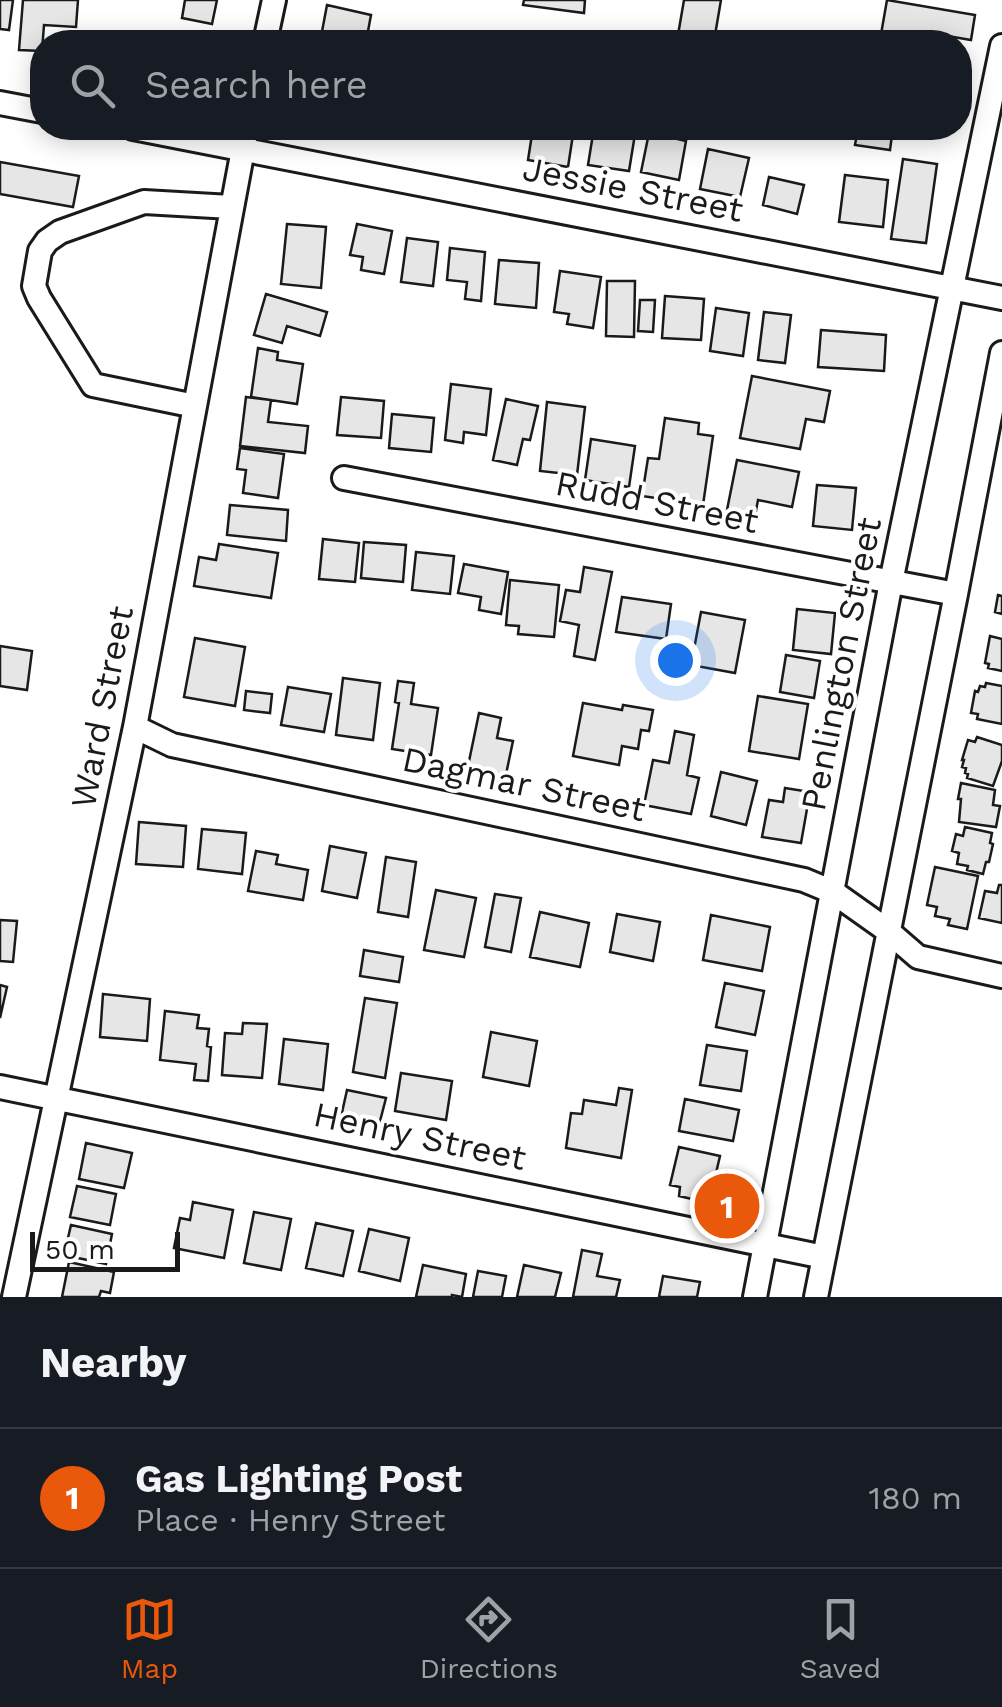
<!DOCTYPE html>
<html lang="en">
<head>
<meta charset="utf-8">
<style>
	body { margin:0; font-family:"Work Sans",sans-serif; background:#242831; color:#f1f3f6 }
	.scale { position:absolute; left:30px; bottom:25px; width:150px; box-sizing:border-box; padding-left:10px; border:5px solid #1a1a1a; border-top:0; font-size:28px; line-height:35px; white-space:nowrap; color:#1a1a1a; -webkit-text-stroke:8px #fff; paint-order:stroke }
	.you { position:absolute; left:675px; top:660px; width:35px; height:35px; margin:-25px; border:8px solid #fff; border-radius:50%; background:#1a73e8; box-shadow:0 0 0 15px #1a73e833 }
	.badge { display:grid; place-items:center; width:65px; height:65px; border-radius:50%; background:#ea580c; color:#fff; font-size:32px; font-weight:700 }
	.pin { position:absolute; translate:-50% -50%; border:5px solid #fff; box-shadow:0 2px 10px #0006 }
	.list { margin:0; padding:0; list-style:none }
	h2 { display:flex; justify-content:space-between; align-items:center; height:130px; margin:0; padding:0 40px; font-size:42px }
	h2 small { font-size:32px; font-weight:400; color:#9ea1a6 }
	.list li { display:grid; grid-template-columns:65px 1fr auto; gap:30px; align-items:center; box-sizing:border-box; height:140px; padding:0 40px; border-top:2px solid #363941 }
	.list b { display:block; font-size:38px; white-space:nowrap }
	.list p { margin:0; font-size:32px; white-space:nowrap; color:#9ea1a6 }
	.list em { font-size:32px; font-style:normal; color:#9ea1a6 }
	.icon { flex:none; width:55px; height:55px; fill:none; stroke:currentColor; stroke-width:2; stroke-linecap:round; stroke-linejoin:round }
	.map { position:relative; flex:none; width:1002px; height:1297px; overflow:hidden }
	.search { position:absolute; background:#171b24; box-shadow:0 5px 25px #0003; left:30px; right:30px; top:30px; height:110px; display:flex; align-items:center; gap:25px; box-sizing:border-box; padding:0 35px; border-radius:40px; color:#9ea1a6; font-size:38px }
	.sheet { height:270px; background:#171b24 }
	nav { display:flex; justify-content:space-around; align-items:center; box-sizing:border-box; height:140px; border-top:2px solid #363941; background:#171b24; font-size:28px; color:#9ea1a6 }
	nav a { display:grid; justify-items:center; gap:5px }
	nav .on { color:#ea580c }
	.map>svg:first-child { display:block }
	.building { fill:#e6e6e6; stroke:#1a1a1a; stroke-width:2.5 }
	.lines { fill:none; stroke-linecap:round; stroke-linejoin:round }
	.minor-casing { stroke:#1a1a1a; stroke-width:28 }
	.minor { stroke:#fff; stroke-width:22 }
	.labels { text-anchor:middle; stroke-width:8; stroke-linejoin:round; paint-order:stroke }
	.street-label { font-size:35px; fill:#1a1a1a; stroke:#fff }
</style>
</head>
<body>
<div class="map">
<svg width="1002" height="1297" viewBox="0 0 1002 1297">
	<rect width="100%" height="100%" fill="#fff"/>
	<path class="building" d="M 0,0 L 13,0 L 9,30 L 0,29 Z
		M 23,0 L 78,0 L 76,27 L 44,25 L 42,51 L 19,50 Z
		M 185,0 L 217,0 L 212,24 L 182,18 Z
		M 524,0 L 585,0 L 584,13 L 523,5 Z
		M 684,0 L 721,0 L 714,41 L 678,35 Z
		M 887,0 L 975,15 L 971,40 L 930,33 L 929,42 L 880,40 Z
		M 327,5 L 371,15 L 366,42 L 320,42 Z
		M 100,36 L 136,41 L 136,42 L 99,42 Z
		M 307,128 L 339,128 L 336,137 Z
		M 533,128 L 574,128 L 568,167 L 528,160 Z
		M 594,128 L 636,128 L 629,171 L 588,165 Z
		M 650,128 L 671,128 L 669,137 L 686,141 L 679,180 L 641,172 Z
		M 858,128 L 893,128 L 890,150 L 855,145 Z
		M 708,149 L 749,158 L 740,197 L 700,189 Z
		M 903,159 L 937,164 L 926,243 L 891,239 Z
		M 0,162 L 79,176 L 73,207 L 0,194 Z
		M 845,175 L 888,180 L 883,227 L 839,222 Z
		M 769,177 L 804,185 L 797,214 L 763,205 Z
		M 287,224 L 326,227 L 321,288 L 281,284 Z
		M 357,224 L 392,231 L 384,274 L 361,270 L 363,257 L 350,255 Z
		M 407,238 L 438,242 L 433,286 L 401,282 Z
		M 450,248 L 485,252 L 481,301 L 465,299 L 467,282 L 447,280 Z
		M 499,260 L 539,263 L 536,308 L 495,304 Z
		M 560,271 L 601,277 L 593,328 L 567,324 L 569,314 L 554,312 Z
		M 607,281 L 635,281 L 634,337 L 606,336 Z
		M 266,294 L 327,312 L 320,336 L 287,326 L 282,343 L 254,335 Z
		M 665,296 L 704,299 L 701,340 L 662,338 Z
		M 640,300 L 655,300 L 653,332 L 638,331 Z
		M 716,308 L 749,313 L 743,356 L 710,351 Z
		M 764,312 L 791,315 L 785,363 L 758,360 Z
		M 821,330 L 886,335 L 884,371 L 818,367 Z
		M 258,348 L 278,352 L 277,360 L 303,364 L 297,404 L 251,397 Z
		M 752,376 L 830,391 L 824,422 L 806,419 L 800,449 L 740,438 Z
		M 451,384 L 491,389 L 486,435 L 464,432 L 463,443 L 445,440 Z
		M 246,397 L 271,400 L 268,422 L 308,426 L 305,453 L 240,446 Z
		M 341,397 L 384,401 L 381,438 L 337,435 Z
		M 506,399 L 538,406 L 530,440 L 523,439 L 517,465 L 493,460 Z
		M 547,402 L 585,407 L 577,475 L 540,471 Z
		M 392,414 L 434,418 L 431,452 L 389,448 Z
		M 665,418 L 699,423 L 698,434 L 713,436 L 703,505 L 642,496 L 648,458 L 659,459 Z
		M 591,439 L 635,446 L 629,487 L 585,480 Z
		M 240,448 L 284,454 L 278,498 L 243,493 L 246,470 L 237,469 Z
		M 737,460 L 799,472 L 792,507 L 758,500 L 755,516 L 727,510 Z
		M 817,485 L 856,488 L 852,530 L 813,526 Z
		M 230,505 L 288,510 L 286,541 L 227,535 Z
		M 323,539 L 359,543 L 355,582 L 319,579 Z
		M 364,542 L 406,545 L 403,582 L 361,578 Z
		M 219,544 L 278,553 L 271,598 L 194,586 L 199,557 L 216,560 Z
		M 416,552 L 454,556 L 450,594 L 412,590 Z
		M 464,564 L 508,572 L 501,614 L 479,610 L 481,597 L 458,593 Z
		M 584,567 L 612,572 L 595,660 L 574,656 L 579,625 L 560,621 L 566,590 L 580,592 Z
		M 510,580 L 559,585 L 554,637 L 518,634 L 519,626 L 506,625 Z
		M 998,595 L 1002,596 L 1002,614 L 995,612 Z
		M 622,597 L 671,604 L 666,639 L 616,632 Z
		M 797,609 L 835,613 L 831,654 L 793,650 Z
		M 701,612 L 745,620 L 735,673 L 691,665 Z
		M 990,636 L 1002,639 L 1002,671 L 988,668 L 989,664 L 985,663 Z
		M 195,638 L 245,647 L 235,706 L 184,697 Z
		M 0,646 L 32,651 L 27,690 L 0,686 Z
		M 786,655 L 820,661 L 814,698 L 780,692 Z
		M 343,678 L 380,683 L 373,740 L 336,735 Z
		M 398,681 L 414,683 L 411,704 L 438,708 L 431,755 L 392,749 L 399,703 L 395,702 Z
		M 986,683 L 1002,686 L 1002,724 L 977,719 L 978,714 L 971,713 L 975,691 L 978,692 L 980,686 L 985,687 Z
		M 288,687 L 331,694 L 324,732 L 281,725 Z
		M 246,691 L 272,694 L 270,713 L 244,710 Z
		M 758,696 L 808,704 L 799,759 L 749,751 Z
		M 583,703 L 622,710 L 623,705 L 653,710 L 649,731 L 641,730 L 638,749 L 622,746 L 619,765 L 573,756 Z
		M 479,713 L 501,718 L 497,738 L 513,741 L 505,779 L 467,771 Z
		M 675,731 L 694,735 L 687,775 L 699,778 L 691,814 L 644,805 L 653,760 L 669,763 Z
		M 977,737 L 1002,745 L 1002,761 L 993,786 L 967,778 L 968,774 L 965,773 L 966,768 L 962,767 L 964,760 L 962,760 L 968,740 L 975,742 Z
		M 721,772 L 757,781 L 746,825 L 711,816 Z
		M 961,783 L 995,790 L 993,805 L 1000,806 L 996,827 L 959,822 L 961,799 L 958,799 Z
		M 785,788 L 810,792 L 801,843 L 762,837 L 769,800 L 783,802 Z
		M 139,822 L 186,826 L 183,867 L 136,864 Z
		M 965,827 L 992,833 L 990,843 L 993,844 L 989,862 L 986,862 L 983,874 L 967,870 L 968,866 L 957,864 L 959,853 L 952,851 L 956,834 L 963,836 Z
		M 202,829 L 246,833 L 242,874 L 198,869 Z
		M 330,846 L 366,853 L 357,898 L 322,891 Z
		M 256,851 L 278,855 L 276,864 L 308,870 L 303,900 L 248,891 Z
		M 386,857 L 416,862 L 408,917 L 378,912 Z
		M 935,867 L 978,876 L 967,929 L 948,925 L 950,919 L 935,916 L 937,907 L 927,905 Z
		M 999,885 L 1002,885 L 1002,923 L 979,918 L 985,891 L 997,893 Z
		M 436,890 L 476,898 L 464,957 L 424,950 Z
		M 495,894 L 521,898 L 511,952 L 485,947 Z
		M 540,912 L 589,923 L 580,967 L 530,957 Z
		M 617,914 L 660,922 L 653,961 L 610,952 Z
		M 711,915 L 770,927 L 762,971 L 703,960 Z
		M 0,920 L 17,921 L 13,962 L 0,961 Z
		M 364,950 L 403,957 L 399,982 L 360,976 Z
		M 725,983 L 764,991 L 755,1035 L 716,1027 Z
		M 0,985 L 7,987 L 0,1018 Z
		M 103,994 L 150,999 L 147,1041 L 100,1037 Z
		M 365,998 L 397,1003 L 385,1078 L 353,1072 Z
		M 165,1011 L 199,1015 L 197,1028 L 209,1029 L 207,1046 L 211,1047 L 208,1081 L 194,1080 L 196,1064 L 160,1060 Z
		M 243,1023 L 267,1024 L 262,1078 L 222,1075 L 225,1033 L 242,1034 Z
		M 491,1032 L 537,1041 L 529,1086 L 483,1077 Z
		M 284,1039 L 328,1044 L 323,1090 L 279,1084 Z
		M 707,1045 L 747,1051 L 741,1091 L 700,1085 Z
		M 401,1073 L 452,1081 L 446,1120 L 395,1111 Z
		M 619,1088 L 632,1090 L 621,1158 L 566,1148 L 571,1113 L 582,1114 L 584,1100 L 616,1105 Z
		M 347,1090 L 386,1098 L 379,1125 L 341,1117 Z
		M 685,1099 L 739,1110 L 733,1141 L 679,1131 Z
		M 86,1143 L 132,1153 L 124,1188 L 79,1179 Z
		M 679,1147 L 720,1156 L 709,1203 L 679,1196 L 680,1187 L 670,1185 Z
		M 77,1186 L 116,1194 L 110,1225 L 70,1217 Z
		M 193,1202 L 233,1210 L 224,1258 L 174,1248 L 180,1218 L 190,1220 Z
		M 254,1212 L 291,1219 L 281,1270 L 244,1263 Z
		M 316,1223 L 353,1231 L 343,1276 L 306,1268 Z
		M 71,1225 L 112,1234 L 106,1264 L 64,1255 Z
		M 369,1229 L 409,1238 L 400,1281 L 359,1271 Z
		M 582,1250 L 602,1254 L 597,1276 L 620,1280 L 616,1297 L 573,1297 Z
		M 69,1262 L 114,1272 L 110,1293 L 101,1291 L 99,1297 L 62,1297 Z
		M 423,1265 L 466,1274 L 462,1297 L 452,1295 L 452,1297 L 416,1297 Z
		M 524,1265 L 561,1273 L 555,1297 L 517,1297 Z
		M 478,1271 L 506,1276 L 502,1297 L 473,1297 Z
		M 663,1276 L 700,1282 L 697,1297 L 659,1297 Z"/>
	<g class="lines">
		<g class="minor-casing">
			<path id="minor" d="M 265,42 L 274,0
				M 0,103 L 42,111
				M 133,128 L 1002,298
				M 195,406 L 93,385 L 39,298 L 34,286 L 40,251 L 47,241 L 60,232 L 144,202 L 231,207
				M 344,478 L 956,594
				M 135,727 L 172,745 L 804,880 L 833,892 L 888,931 L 918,957 L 1002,976
				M 0,1087 L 824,1257
				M 14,1297 L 135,727 L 247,128
				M 755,1297 L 891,582 L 1002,46
				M 816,1297 L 956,594 L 1002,353"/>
		</g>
		<use href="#minor" class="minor"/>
	</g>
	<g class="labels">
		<g class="street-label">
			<text transform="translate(633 189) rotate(11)" y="12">Jessie Street</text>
			<text transform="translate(657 502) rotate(11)" y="12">Rudd Street</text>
			<text transform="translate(841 664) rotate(-79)" y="12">Penlington Street</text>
			<text transform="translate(102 707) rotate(-79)" y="12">Ward Street</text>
			<text transform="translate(524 784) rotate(12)" y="12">Dagmar Street</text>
			<text transform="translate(420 1136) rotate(12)" y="12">Henry Street</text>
		</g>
	</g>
</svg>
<div class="scale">50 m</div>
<div class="you"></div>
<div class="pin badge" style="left:727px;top:1206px">1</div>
<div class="search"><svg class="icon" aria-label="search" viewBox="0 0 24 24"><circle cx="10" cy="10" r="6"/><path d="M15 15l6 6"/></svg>Search here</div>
</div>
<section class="sheet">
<h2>Nearby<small></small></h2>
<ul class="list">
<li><span class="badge">1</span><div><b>Gas Lighting Post</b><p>Place · Henry Street</p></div><em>180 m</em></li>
</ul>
</section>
<nav>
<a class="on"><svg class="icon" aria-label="map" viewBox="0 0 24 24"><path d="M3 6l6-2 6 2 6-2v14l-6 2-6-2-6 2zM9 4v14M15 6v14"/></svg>Map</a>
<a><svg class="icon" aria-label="directions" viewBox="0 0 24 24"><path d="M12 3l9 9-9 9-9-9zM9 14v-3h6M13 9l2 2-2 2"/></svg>Directions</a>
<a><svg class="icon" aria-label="saved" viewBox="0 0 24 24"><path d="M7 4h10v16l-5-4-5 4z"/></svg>Saved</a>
</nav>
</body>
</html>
